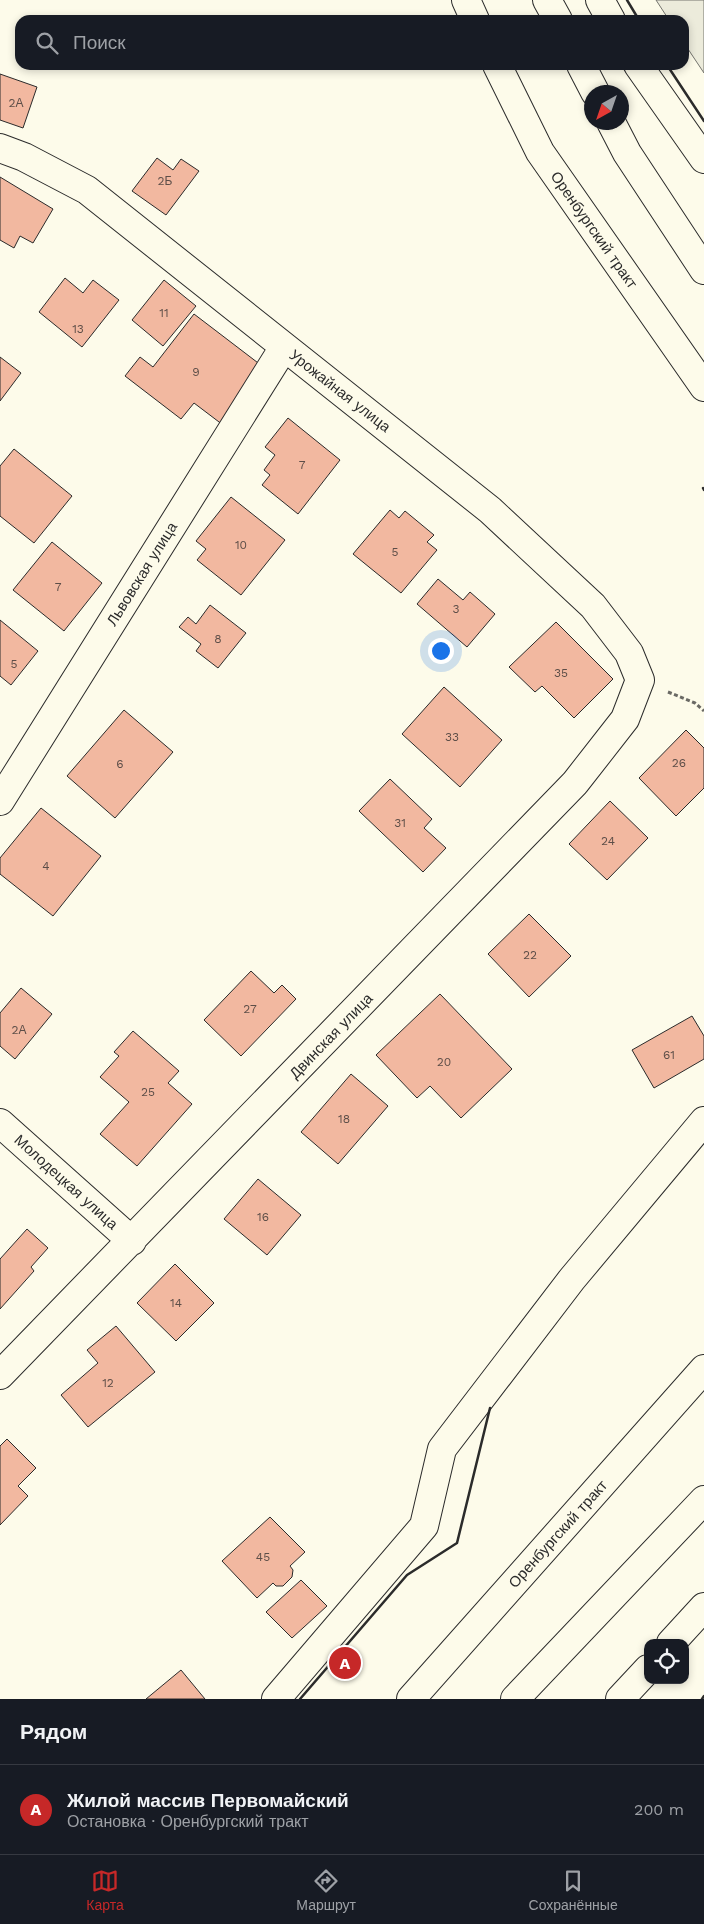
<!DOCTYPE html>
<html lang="ru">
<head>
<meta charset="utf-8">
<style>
	body { margin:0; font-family:"Work Sans",sans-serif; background:#242831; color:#f1f3f6 }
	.controls { position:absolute; right:15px; bottom:15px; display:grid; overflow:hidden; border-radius:10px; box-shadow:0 2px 8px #0003 }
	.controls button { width:45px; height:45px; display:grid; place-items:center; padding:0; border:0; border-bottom:1px solid #363941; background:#171b24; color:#f1f3f6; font:25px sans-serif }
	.compass { position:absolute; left:584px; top:85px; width:45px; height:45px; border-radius:50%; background:#171b24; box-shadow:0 2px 8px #0003; rotate:220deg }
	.you { position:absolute; left:440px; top:650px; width:18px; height:18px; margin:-12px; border:4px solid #fff; border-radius:50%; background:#1a73e8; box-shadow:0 0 0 8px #1a73e833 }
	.badge { display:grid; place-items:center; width:32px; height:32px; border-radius:50%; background:#c62828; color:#fff; font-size:16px; font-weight:700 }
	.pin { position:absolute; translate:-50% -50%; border:2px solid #fff; box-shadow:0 1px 5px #0006 }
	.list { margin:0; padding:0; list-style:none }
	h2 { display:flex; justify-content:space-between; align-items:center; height:65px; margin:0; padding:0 20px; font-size:21px }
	h2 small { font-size:16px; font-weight:400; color:#9ea1a6 }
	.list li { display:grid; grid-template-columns:32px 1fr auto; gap:15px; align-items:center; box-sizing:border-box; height:90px; padding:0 20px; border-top:1px solid #363941 }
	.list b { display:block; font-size:19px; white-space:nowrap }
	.list p { margin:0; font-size:16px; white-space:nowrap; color:#9ea1a6 }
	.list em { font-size:16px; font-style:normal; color:#9ea1a6 }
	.icon { flex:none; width:28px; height:28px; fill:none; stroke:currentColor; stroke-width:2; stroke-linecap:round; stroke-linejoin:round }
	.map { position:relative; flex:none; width:704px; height:1699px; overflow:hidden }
	.search { position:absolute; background:#171b24; box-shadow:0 2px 8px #0003; left:15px; right:15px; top:15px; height:55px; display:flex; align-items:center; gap:12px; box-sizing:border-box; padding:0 18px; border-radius:15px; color:#9ea1a6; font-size:19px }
	.sheet { height:155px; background:#171b24 }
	nav { display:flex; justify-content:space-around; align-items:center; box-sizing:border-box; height:70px; border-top:1px solid #363941; background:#171b24; font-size:14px; color:#9ea1a6 }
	nav a { display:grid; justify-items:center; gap:2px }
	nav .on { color:#c62828 }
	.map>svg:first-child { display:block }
	.green { fill:#ecebdb; stroke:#74746e }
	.building { fill:#f2b8a0; stroke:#2b2b2b }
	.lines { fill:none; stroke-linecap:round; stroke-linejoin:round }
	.minor-casing { stroke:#2b2b2b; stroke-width:30 }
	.major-casing { stroke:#2b2b2b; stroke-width:30 }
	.path { stroke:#6a6964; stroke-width:3; stroke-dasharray:4 2.5; stroke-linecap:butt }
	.minor { stroke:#fdfbea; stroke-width:28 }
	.major { stroke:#fdfbea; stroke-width:28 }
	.wall { stroke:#2b2b2b; stroke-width:2.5 }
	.labels { text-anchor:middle; stroke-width:4; stroke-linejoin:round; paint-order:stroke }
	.number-label { font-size:12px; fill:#5d4e48 }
	.street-label { font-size:15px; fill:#2b2b2b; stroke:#fdfbea }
</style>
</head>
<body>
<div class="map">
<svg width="704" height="1699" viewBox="0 0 704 1699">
	<rect width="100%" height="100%" fill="#fdfbea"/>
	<path class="green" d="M 656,0 L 704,0 L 704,73 L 684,43 L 684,20 L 669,20 Z"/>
	<path class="building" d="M 0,74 L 37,87 L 23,128 L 0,120 Z
		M 157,158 L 173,170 L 181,159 L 199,171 L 166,215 L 132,191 Z
		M 0,177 L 53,209 L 33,243 L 20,236 L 14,248 L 0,240 Z
		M 65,278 L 83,293 L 93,280 L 119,300 L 82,347 L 39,312 Z
		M 164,280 L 196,306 L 163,346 L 132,320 Z
		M 194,314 L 266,369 L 223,425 L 194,403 L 181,419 L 125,376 L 140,357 L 153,367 Z
		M 0,357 L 21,373 L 0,401 Z
		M 288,418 L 340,460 L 298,514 L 262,485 L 270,475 L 264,470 L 275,455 L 265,447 Z
		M 14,449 L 72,496 L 34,543 L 0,516 L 0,466 Z
		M 231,497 L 285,540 L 241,595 L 197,560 L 206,549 L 196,541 Z
		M 390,510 L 399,518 L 405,511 L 434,535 L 427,542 L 437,550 L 401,593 L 353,554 Z
		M 52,542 L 102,583 L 64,631 L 13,590 Z
		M 438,579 L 463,600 L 470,592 L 495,614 L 467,647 L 417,604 Z
		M 210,605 L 246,633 L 218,668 L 196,651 L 201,644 L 179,627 L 188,617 L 196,624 Z
		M 0,620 L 38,651 L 11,685 L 0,676 Z
		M 556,622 L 613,679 L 574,718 L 542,686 L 535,692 L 509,667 Z
		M 444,687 L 502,740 L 460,787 L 402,734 Z
		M 124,710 L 173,752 L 115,818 L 67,776 Z
		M 686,730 L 704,748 L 704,788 L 676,816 L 639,778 Z
		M 390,779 L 432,819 L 424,828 L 446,848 L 423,872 L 359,811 Z
		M 610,801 L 648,838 L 607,880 L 569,844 Z
		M 41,808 L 101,856 L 53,916 L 0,874 L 0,858 Z
		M 529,914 L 571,956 L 529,997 L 488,954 Z
		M 251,971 L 274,993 L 282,985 L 296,999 L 241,1056 L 204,1020 Z
		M 21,988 L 52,1014 L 15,1059 L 0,1046 L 0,1013 Z
		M 440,994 L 512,1069 L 461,1118 L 430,1086 L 417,1098 L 376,1055 Z
		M 692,1016 L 704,1036 L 704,1059 L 654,1088 L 632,1050 Z
		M 133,1031 L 179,1071 L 168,1083 L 192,1104 L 137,1166 L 100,1134 L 129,1102 L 100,1077 L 119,1056 L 114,1052 Z
		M 351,1074 L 388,1106 L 338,1164 L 301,1132 Z
		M 258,1179 L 301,1215 L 267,1255 L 224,1219 Z
		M 27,1229 L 48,1248 L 31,1267 L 34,1271 L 0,1309 L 0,1259 Z
		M 175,1264 L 214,1303 L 176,1341 L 137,1303 Z
		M 116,1326 L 155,1372 L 88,1427 L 61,1395 L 98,1363 L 87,1350 Z
		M 7,1439 L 36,1468 L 18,1486 L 28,1496 L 0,1525 L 0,1446 Z
		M 270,1517 L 305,1552 L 290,1566 L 293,1570 L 292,1577 L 283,1586 L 276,1586 L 273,1583 L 257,1598 L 222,1561 Z
		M 301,1580 L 327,1606 L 292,1638 L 266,1612 Z
		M 181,1670 L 205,1699 L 146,1699 Z"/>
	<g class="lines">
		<g class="minor-casing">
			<path id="minor" d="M 0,148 L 24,157 L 87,190 L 490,510 L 593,606 L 629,653 L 640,680 L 625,719 L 575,783 L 0,1375
				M 0,801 L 284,347
				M 0,1123 L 132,1241
				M 276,1699 L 424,1526 L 442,1449 L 572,1279 L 704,1121"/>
		</g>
		<g class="major-casing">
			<path id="major" d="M 466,0 L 475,20
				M 547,0 L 558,20
				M 600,0 L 611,20
				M 497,65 L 540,152 L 704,387
				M 581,65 L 595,92
				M 638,65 L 704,159
				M 611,122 L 627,153 L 704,270
				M 671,1643 L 704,1607
				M 411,1699 L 704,1369
				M 515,1699 L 704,1500
				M 620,1699 L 648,1669"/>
		</g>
		<path class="path" d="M 668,692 L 695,703 L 704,711"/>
		<use href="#minor" class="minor"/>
		<use href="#major" class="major"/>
		<path class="wall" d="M 627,0 L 639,20
			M 667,65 L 704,121
			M 703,488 L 704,490
			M 300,1699 L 407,1575 L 457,1543 L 490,1408
			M 702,1699 L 704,1696"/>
	</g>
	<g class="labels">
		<g class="number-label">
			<text x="16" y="107">2А</text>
			<text x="165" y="185">2Б</text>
			<text x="164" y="317">11</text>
			<text x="78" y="333">13</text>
			<text x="196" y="376">9</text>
			<text x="302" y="469">7</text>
			<text x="241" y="549">10</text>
			<text x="395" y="556">5</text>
			<text x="58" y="591">7</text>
			<text x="456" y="613">3</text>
			<text x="218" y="643">8</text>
			<text x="14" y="668">5</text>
			<text x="561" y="677">35</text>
			<text x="452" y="741">33</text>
			<text x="679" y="767">26</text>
			<text x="120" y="768">6</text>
			<text x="400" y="827">31</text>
			<text x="608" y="845">24</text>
			<text x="46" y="870">4</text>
			<text x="530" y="959">22</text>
			<text x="250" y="1013">27</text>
			<text x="19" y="1034">2А</text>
			<text x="669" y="1059">61</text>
			<text x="444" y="1066">20</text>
			<text x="148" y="1096">25</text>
			<text x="344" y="1123">18</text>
			<text x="263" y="1221">16</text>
			<text x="176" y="1307">14</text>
			<text x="108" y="1387">12</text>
			<text x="263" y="1561">45</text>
		</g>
		<g class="street-label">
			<text transform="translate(594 230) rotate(55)" y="5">Оренбургский тракт</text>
			<text transform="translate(340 391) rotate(38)" y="5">Урожайная улица</text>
			<text transform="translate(142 574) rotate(-58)" y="5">Львовская улица</text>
			<text transform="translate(331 1036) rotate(-46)" y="5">Двинская улица</text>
			<text transform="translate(66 1182) rotate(42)" y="5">Молодецкая улица</text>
			<text transform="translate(558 1534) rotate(-48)" y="5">Оренбургский тракт</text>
		</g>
	</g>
</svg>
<div class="controls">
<button><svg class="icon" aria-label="locate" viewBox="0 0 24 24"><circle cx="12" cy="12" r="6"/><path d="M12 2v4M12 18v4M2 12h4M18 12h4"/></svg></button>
</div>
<svg class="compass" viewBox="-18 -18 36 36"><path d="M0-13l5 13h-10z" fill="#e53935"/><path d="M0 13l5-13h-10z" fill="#9ea1a6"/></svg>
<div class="you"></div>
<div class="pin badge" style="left:345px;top:1663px">A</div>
<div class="search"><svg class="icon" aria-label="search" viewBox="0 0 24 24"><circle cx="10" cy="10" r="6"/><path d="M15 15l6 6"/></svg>Поиск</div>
</div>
<section class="sheet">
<h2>Рядом<small></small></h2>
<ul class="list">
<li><span class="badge">A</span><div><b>Жилой массив Первомайский</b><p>Остановка · Оренбургский тракт</p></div><em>200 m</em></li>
</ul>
</section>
<nav>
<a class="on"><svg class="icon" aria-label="map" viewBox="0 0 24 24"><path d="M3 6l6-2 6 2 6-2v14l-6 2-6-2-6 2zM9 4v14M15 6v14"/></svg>Карта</a>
<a><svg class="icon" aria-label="directions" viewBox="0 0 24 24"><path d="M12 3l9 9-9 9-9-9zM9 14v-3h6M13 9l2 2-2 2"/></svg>Маршрут</a>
<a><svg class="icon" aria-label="saved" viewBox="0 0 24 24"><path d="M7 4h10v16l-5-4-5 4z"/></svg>Сохранённые</a>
</nav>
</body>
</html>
